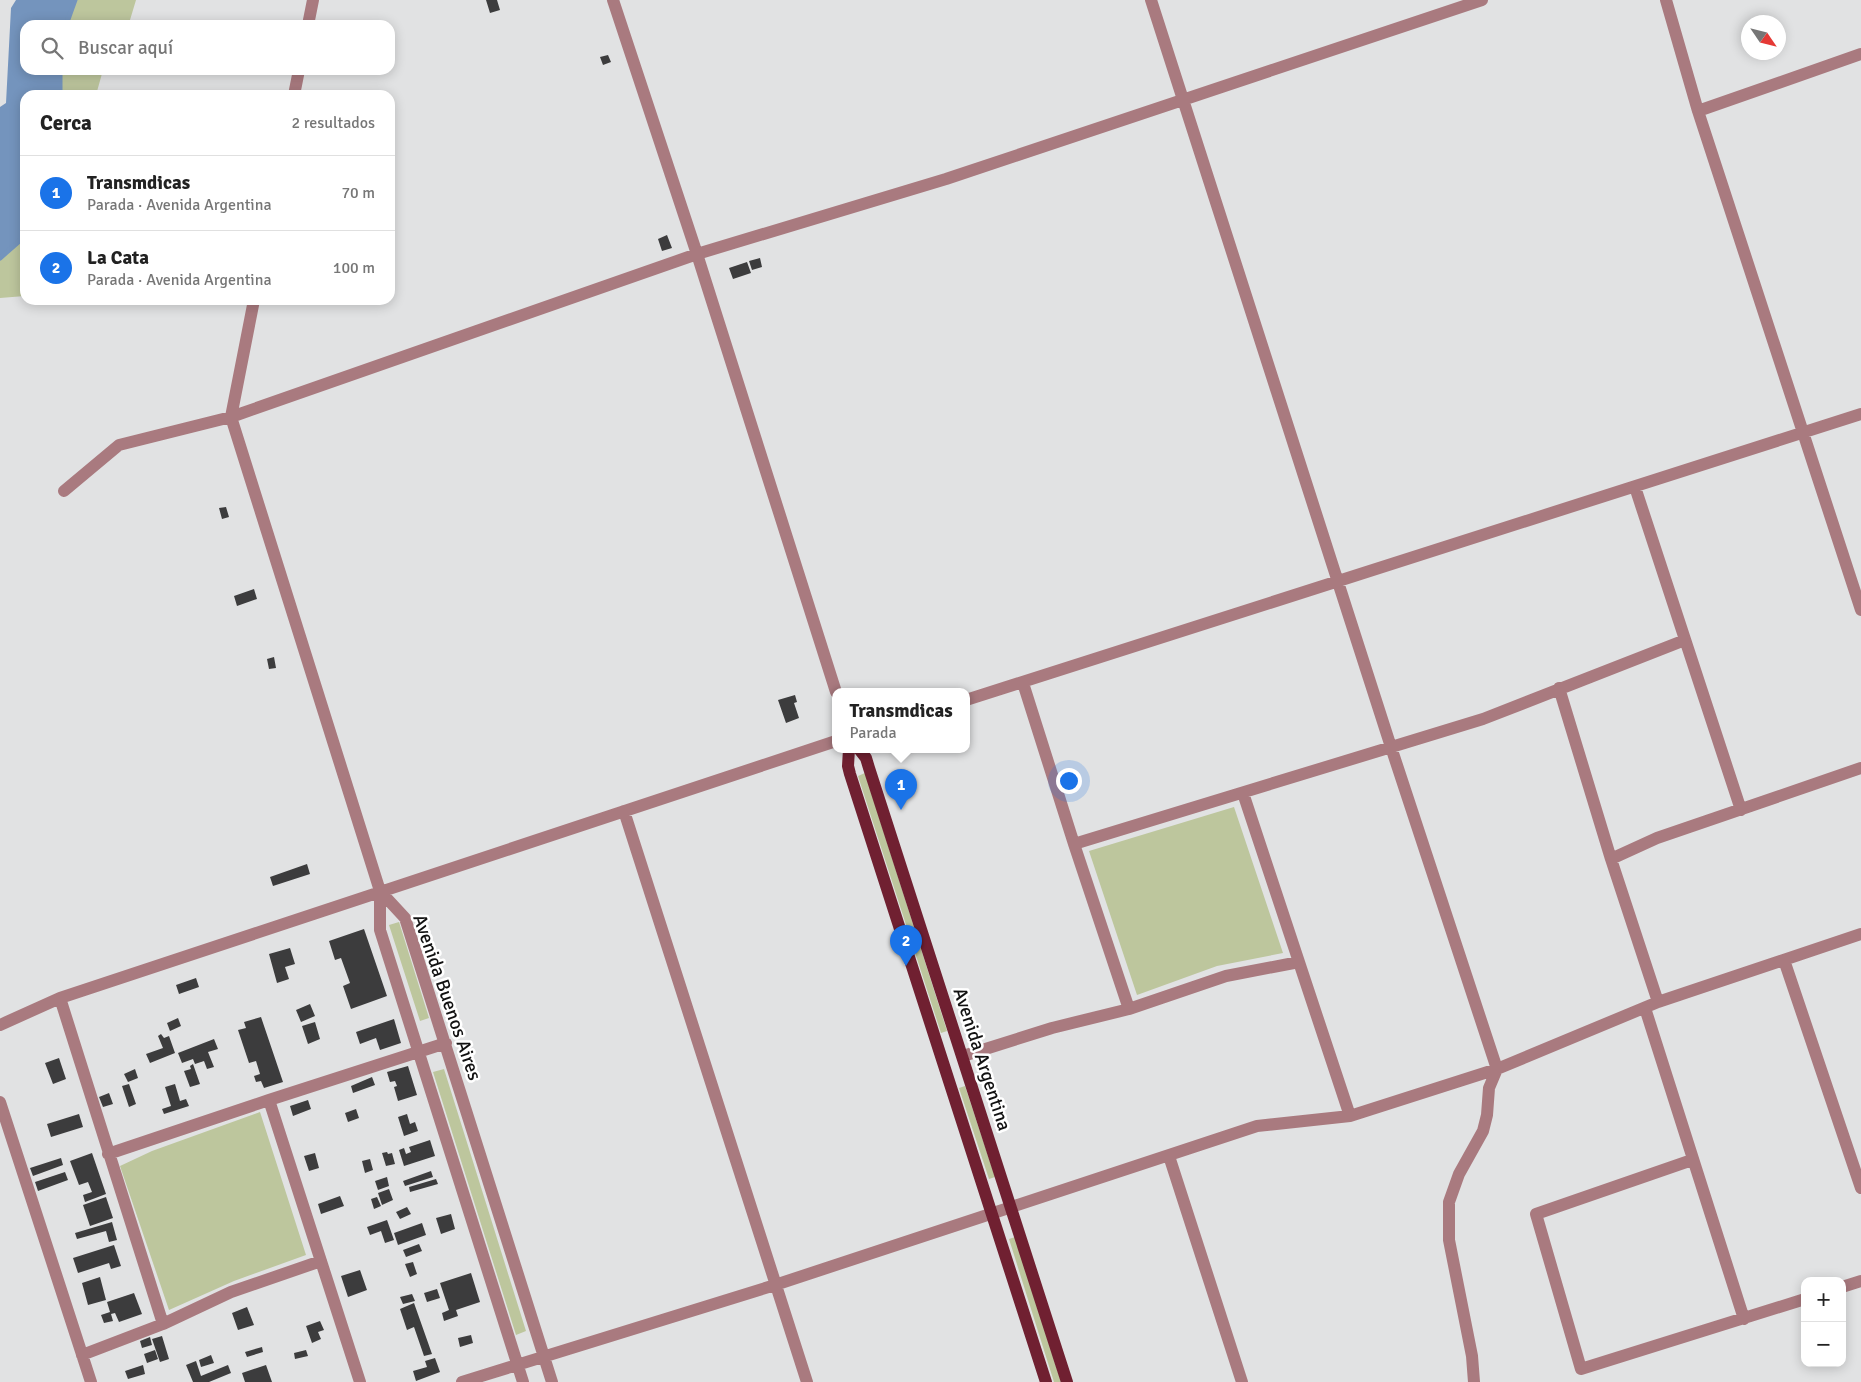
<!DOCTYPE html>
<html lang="es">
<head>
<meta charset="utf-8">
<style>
	body { margin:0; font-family:Signika,sans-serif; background:#f6f6f6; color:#222 }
	.controls { position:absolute; right:15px; bottom:15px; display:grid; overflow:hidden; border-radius:10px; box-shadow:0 2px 12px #0003 }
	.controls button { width:45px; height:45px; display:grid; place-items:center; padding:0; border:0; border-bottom:1px solid #e0e0e0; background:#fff; color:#222; font:25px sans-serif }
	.compass { position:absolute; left:1741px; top:15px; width:45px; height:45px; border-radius:50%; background:#fff; box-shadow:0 2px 12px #0003; rotate:125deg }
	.you { position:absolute; left:1068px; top:780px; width:18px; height:18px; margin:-12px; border:4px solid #fff; border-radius:50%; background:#1a73e8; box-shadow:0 0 0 8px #1a73e833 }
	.badge { display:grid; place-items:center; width:32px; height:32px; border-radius:50%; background:#1a73e8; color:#fff; font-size:16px; font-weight:700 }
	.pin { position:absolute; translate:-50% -41px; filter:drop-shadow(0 1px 2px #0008) }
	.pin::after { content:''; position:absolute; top:26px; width:18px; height:15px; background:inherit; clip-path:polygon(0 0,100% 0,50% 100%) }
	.popup { position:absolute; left:832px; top:688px; width:138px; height:65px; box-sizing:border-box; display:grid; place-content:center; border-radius:10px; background:#fff; filter:drop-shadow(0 1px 4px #0005); font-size:16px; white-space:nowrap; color:#767676 }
	.popup b { font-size:19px; color:#222 }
	.popup::after { content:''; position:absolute; left:50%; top:100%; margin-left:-10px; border:10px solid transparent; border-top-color:#fff }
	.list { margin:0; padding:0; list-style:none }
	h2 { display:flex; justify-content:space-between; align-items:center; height:65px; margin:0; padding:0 20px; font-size:21px }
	h2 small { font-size:16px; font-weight:400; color:#767676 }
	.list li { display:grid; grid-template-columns:32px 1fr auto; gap:15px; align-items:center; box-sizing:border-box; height:75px; padding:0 20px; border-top:1px solid #e0e0e0 }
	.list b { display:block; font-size:19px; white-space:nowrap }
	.list p { margin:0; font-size:16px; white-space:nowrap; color:#767676 }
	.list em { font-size:16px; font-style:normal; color:#767676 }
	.icon { flex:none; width:28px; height:28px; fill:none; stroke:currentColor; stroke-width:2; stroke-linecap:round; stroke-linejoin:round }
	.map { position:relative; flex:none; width:1861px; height:1382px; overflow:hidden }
	.search { position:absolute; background:#fff; box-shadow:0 2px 12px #0003; left:20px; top:20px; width:375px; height:55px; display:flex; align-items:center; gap:12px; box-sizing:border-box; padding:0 18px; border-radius:15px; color:#767676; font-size:19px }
	.panel { position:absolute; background:#fff; box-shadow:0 2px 12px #0003; left:20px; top:90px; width:375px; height:215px; border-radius:15px }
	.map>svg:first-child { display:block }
	.green { fill:#bdc69d }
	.water { fill:#7494bd }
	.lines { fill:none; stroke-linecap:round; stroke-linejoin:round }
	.stream { stroke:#7494bd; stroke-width:5 }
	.building { fill:#3c3c3d }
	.minor { stroke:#a97a7f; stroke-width:12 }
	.major { stroke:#702031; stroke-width:12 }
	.labels { text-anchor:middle; stroke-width:5; stroke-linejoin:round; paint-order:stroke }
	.street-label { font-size:19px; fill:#111; stroke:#fff }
</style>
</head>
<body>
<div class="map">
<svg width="1861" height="1382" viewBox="0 0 1861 1382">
	<rect width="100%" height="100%" fill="#e1e2e3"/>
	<path class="green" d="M 75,0 L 136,0 L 130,20 L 126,25 L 66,25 Z
		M 60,70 L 103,70 L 96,95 L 60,95 Z
		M 25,236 L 25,296 L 0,298 L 0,258 Z
		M 865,773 L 947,1031 L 941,1033 L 858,776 Z
		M 1234,807 L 1283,953 L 1217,966 L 1137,995 L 1089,851 Z
		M 399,922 L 429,1018 L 420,1021 L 389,925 Z
		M 444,1069 L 526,1331 L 516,1335 L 433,1072 Z
		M 965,1086 L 995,1177 L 989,1179 L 959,1088 Z
		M 260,1112 L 306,1255 L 234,1281 L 169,1310 L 120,1166 L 152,1151 Z
		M 1015,1237 L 1061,1382 L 1054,1382 L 1009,1239 Z"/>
	<path class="water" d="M 16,0 L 75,0 L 66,25 L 25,25 L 25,70 L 60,70 L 60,95 L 25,95 L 25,236 L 0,258 L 0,107 L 6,103 L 11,8 Z"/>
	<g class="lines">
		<path class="stream" d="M 66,25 L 75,0
			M 60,95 L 60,70
			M 0,258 L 25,236"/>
	</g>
	<path class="building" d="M 486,0 L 497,0 L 500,10 L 490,13 Z
		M 608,55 L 611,62 L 603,65 L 600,57 Z
		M 667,235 L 672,248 L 662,251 L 658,239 Z
		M 760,258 L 762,267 L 752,270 L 749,261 Z
		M 747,262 L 751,273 L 733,279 L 729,268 Z
		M 226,507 L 229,517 L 222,519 L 219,508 Z
		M 254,589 L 257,599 L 237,606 L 234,596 Z
		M 274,657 L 276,668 L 269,669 L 267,659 Z
		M 795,695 L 797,702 L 794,703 L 799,718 L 786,723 L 778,700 Z
		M 307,864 L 310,874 L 273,886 L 270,877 Z
		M 364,929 L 387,996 L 351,1009 L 343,986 L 350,983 L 341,958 L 335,960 L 329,941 Z
		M 290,948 L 295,964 L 285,967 L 289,979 L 277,983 L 269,954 Z
		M 196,978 L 199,987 L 179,994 L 176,985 Z
		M 310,1004 L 315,1016 L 301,1022 L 296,1010 Z
		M 261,1017 L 283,1082 L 264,1088 L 261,1081 L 256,1082 L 254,1076 L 260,1074 L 256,1061 L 249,1063 L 238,1030 L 246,1028 L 244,1022 Z
		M 178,1018 L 181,1026 L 170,1031 L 167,1023 Z
		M 394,1019 L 401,1043 L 380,1050 L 376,1038 L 360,1044 L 356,1032 Z
		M 315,1022 L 320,1039 L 308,1044 L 302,1026 Z
		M 161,1034 L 164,1038 L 169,1036 L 175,1053 L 150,1063 L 146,1054 L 163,1048 L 158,1036 Z
		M 214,1039 L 218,1049 L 208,1052 L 214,1067 L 207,1069 L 204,1061 L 195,1064 L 193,1059 L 182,1063 L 178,1053 Z
		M 59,1058 L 66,1079 L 53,1084 L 45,1063 Z
		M 193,1064 L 200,1084 L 190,1087 L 184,1071 L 191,1069 L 190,1066 Z
		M 408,1066 L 417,1095 L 398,1101 L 394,1087 L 397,1086 L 395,1081 L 390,1082 L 387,1072 Z
		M 135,1069 L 138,1078 L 128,1082 L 124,1074 Z
		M 372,1077 L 375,1085 L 353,1093 L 351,1086 Z
		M 129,1084 L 136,1104 L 129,1107 L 122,1086 Z
		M 175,1084 L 180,1101 L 186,1099 L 189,1106 L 164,1114 L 162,1109 L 171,1106 L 165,1087 Z
		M 109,1093 L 113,1104 L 103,1107 L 99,1097 Z
		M 308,1100 L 311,1109 L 293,1116 L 290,1106 Z
		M 356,1109 L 359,1118 L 348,1122 L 345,1113 Z
		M 79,1114 L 83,1127 L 51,1137 L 47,1124 Z
		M 407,1114 L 410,1124 L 415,1122 L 418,1131 L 404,1136 L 398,1117 Z
		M 430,1140 L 435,1156 L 404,1166 L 399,1150 L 404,1148 L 406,1154 L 411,1152 L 409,1147 Z
		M 387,1152 L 388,1154 L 392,1153 L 395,1164 L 386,1166 L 382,1153 Z
		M 92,1153 L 106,1194 L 85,1202 L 83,1195 L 92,1192 L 88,1182 L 79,1185 L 70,1161 Z
		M 315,1153 L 319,1168 L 309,1171 L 304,1156 Z
		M 61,1158 L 63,1165 L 33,1176 L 30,1168 Z
		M 370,1159 L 373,1170 L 365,1173 L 362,1161 Z
		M 431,1171 L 433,1177 L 405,1186 L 403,1181 Z
		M 65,1172 L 68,1180 L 38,1191 L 35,1182 Z
		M 387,1177 L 389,1186 L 378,1190 L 375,1181 Z
		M 436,1179 L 438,1184 L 410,1192 L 409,1187 Z
		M 389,1189 L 393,1200 L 382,1205 L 378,1193 Z
		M 340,1196 L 344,1206 L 321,1214 L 318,1204 Z
		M 106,1197 L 113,1218 L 90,1226 L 83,1205 Z
		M 377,1197 L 381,1206 L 374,1209 L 371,1199 Z
		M 407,1207 L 411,1214 L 400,1219 L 396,1212 Z
		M 451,1214 L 455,1229 L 441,1234 L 436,1218 Z
		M 387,1220 L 394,1240 L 385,1243 L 381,1231 L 370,1235 L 367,1227 Z
		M 112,1222 L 117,1240 L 109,1242 L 106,1231 L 77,1239 L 75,1233 Z
		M 422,1223 L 426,1235 L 398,1245 L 394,1233 Z
		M 419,1244 L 422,1251 L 406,1257 L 403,1250 Z
		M 114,1245 L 121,1266 L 111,1269 L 109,1263 L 78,1273 L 73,1258 Z
		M 413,1262 L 417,1274 L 410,1277 L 405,1264 Z
		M 360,1270 L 367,1290 L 348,1297 L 341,1276 Z
		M 471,1273 L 480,1302 L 456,1310 L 458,1316 L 444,1321 L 442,1313 L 449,1310 L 440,1283 Z
		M 100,1277 L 106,1300 L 88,1305 L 82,1283 Z
		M 437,1289 L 440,1298 L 427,1302 L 424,1293 Z
		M 134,1293 L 142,1314 L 119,1322 L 115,1313 L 111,1314 L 113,1321 L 104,1323 L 101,1315 L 110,1312 L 107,1302 Z
		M 412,1294 L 415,1301 L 403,1304 L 400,1297 Z
		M 414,1303 L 432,1354 L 424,1356 L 414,1327 L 407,1330 L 400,1309 Z
		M 247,1307 L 254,1325 L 238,1330 L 232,1313 Z
		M 320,1321 L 324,1330 L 318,1332 L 321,1339 L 312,1343 L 306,1326 Z
		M 471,1335 L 473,1343 L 460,1347 L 458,1338 Z
		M 162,1336 L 169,1359 L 160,1362 L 152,1339 Z
		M 150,1337 L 152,1345 L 142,1348 L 140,1341 Z
		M 262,1347 L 263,1352 L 247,1357 L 245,1352 Z
		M 155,1350 L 158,1359 L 147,1363 L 144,1354 Z
		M 306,1350 L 308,1356 L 295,1359 L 294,1353 Z
		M 211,1355 L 214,1363 L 201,1367 L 199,1360 Z
		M 435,1358 L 440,1372 L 416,1381 L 413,1371 L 427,1367 L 425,1361 Z
		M 196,1361 L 201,1376 L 228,1365 L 231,1373 L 209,1382 L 193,1382 L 186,1365 Z
		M 143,1365 L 145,1374 L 128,1379 L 125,1371 Z
		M 266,1365 L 272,1382 L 245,1382 L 242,1373 Z"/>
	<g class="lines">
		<path class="minor" d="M 613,0 L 697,254 L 836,692
			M 1151,0 L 1391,747 L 1497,1069 L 1489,1088 L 1487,1115 L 1483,1131 L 1459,1174 L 1449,1202 L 1449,1240 L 1472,1356 L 1474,1382
			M 1666,0 L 1698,111 L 1861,610
			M 308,25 L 313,0
			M 294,95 L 299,70
			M 1698,111 L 1861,54
			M 254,300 L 231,417 L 380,891 L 380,930 L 523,1382
			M 1635,487 L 1741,810
			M 64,491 L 119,445 L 231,417 L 697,254 L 946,179 L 1482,0
			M 1023,683 L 1074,844 L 1129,1009
			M 1559,688 L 1611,859 L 1658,1002
			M 966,700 L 1861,414
			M 1243,793 L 1350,1116
			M 624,811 L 807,1382
			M 1074,844 L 1483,719 L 1685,640
			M 1611,859 L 1657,838 L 1861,768
			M 380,891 L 405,918 L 552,1382
			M 1784,960 L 1861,1188
			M 60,998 L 163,1324
			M 1645,1008 L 1744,1319
			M 0,1025 L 60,998 L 836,741
			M 963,1056 L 1052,1028 L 1129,1009 L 1226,976 L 1299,962
			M 269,1100 L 360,1382
			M 0,1102 L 91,1382
			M 108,1154 L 269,1100 L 446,1043
			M 1169,1156 L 1242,1382
			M 1692,1160 L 1536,1214 L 1581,1369 L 1805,1299
			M 1842,1287 L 1861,1281
			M 82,1355 L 163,1324 L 231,1292 L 321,1261
			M 462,1382 L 775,1285 L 1257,1126 L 1350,1116 L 1497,1069 L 1658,1002 L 1861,934"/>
		<path class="major" d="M 849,749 L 848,766 L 850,774 L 1046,1382
			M 859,749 L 866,758 L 869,768 L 1067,1382"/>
	</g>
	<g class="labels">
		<g class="street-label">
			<text transform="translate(448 997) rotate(71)" y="7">Avenida Buenos Aires</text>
			<text transform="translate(983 1059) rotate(72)" y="7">Avenida Argentina</text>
		</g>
	</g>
</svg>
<div class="controls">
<button>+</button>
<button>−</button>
</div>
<svg class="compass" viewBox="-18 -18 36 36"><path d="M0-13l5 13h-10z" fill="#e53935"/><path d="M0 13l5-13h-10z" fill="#767676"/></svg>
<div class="you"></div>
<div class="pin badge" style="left:901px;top:810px">1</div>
<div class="popup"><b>Transmdicas</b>Parada</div>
<div class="pin badge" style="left:906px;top:966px">2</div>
<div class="search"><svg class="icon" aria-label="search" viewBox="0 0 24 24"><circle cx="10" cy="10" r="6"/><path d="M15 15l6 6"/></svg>Buscar aquí</div>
<section class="panel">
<h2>Cerca<small>2 resultados</small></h2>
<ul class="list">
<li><span class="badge">1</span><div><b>Transmdicas</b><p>Parada · Avenida Argentina</p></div><em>70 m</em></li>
<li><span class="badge">2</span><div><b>La Cata</b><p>Parada · Avenida Argentina</p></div><em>100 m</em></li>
</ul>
</section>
</div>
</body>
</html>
